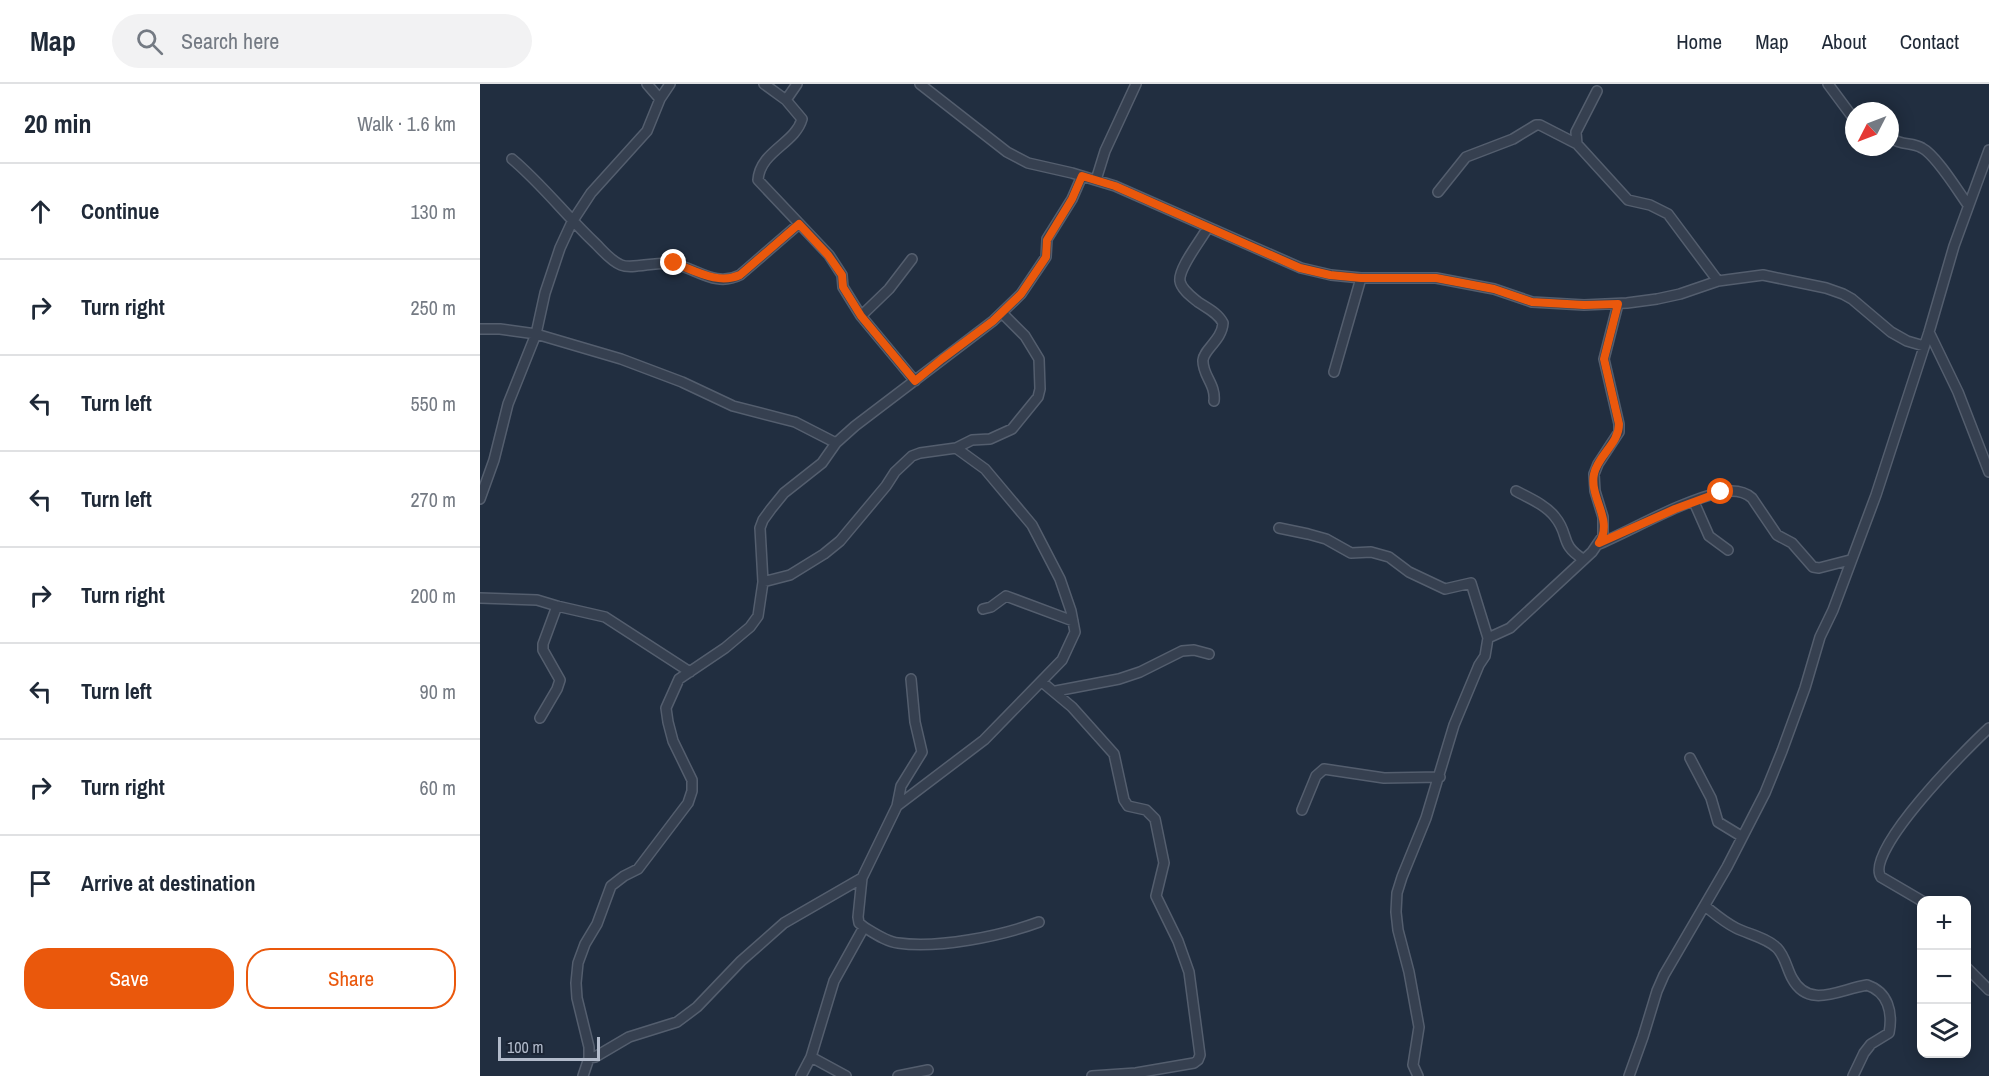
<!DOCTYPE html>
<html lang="en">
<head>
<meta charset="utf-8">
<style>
	body { margin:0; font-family:"Archivo Narrow",sans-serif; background:#f2f2f3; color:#1f2937 }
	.controls { position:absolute; right:18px; bottom:18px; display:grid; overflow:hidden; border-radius:12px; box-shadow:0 3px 15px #0003 }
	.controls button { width:54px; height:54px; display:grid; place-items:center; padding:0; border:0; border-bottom:2px solid #e0e1e3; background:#fff; color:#1f2937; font:30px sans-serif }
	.compass { position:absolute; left:1365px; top:18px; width:54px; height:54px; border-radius:50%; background:#fff; box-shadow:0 3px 15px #0003; rotate:228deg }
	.scale { position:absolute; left:18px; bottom:15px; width:102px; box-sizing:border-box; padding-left:6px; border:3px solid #b2bbcb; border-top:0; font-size:16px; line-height:21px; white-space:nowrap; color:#b2bbcb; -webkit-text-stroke:4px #1b2535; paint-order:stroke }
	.stop { position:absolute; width:18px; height:18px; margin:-14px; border:4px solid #ea580c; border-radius:50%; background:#fff }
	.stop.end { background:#ea580c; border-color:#fff; box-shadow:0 2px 6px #0008 }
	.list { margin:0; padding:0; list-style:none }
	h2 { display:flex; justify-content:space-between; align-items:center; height:78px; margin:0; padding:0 24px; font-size:26px }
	h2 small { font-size:20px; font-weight:400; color:#747a83 }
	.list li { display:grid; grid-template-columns:39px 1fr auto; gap:18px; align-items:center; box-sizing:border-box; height:96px; padding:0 24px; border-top:2px solid #e0e1e3 }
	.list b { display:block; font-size:22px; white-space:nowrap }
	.list em { font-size:20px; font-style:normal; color:#747a83 }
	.actions { display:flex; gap:12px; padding:18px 24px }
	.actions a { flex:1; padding:14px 0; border:2px solid #ea580c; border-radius:24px; text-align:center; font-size:21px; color:#ea580c }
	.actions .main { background:#ea580c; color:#fff }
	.icon { flex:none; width:33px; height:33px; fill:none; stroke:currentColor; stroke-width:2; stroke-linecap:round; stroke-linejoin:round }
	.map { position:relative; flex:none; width:1509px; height:992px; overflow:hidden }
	header { display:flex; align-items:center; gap:36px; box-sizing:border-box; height:84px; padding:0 30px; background:#fff; border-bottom:2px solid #e0e1e3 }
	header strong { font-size:28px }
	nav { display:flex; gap:33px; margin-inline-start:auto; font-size:21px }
	.search { width:420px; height:54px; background:#f2f2f3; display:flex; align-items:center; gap:15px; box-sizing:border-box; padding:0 21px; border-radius:33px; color:#747a83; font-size:22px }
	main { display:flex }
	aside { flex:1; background:#fff }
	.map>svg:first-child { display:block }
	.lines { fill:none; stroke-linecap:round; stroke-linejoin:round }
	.minor-casing { stroke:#545e6e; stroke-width:12 }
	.minor { stroke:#364050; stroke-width:9 }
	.route { stroke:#ea580c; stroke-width:8 }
</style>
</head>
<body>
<header>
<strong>Map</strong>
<div class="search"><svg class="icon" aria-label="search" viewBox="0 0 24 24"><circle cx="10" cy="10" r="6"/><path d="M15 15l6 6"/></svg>Search here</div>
<nav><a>Home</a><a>Map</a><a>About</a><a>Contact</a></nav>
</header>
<main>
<aside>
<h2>20 min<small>Walk · 1.6 km</small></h2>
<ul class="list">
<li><svg class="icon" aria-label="ahead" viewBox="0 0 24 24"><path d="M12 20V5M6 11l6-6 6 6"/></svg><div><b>Continue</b></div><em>130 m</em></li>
<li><svg class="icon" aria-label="right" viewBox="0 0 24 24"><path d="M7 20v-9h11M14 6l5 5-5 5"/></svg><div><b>Turn right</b></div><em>250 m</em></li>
<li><svg class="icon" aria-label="left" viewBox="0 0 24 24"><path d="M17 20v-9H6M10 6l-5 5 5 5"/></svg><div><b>Turn left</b></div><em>550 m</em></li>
<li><svg class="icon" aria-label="left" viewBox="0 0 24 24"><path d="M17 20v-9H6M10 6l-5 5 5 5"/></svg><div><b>Turn left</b></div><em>270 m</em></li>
<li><svg class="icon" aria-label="right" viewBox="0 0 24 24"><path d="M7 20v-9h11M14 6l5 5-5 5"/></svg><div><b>Turn right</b></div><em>200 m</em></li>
<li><svg class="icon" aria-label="left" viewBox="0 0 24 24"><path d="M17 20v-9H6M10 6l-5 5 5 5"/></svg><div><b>Turn left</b></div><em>90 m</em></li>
<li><svg class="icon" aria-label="right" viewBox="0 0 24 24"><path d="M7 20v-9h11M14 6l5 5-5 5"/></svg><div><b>Turn right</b></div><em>60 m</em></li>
<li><svg class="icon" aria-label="arrive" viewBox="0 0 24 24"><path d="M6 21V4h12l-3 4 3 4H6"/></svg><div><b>Arrive at destination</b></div></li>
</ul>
<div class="actions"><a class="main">Save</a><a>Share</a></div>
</aside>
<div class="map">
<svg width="1509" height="992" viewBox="0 0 1509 992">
	<rect width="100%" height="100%" fill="#212e40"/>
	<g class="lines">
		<g class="minor-casing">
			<path id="minor" d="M 167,0 L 180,15
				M 284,0 L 306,16 L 322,35 C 315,60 280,67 278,96 L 349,171 L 362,191 L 363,203 L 381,232 L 435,297
				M 440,0 L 527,68 L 548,79 L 592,89 L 635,102 L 821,184 L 851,191 L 881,194 L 956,194 L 1014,205 L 1052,218 L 1104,221 L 1147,219 L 1177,215 L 1200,210 L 1238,197 L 1283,191 L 1346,204 L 1363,210 L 1372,215 L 1411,248 L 1427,257 L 1444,262
				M 1348,0 L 1374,35
				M 1117,7 L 1096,48 L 1097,60 L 1148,116 L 1170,121 L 1188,130 L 1238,197
				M 306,16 L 317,0
				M 1410,54 C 1423,62 1432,58 1442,64 C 1456,71 1478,107 1488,121
				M 32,75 C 63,101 87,133 116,160 C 123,167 131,177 141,181 C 153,186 179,176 195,180 C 219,186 236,203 260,191 L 319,140
				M 616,96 L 625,67 L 656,0
				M 958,108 L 986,73 L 1033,55 L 1056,41 L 1060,41 L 1097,60
				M 728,143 C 722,155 698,184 700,197 C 701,205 712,213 718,218 C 727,224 738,229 743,239 C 742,256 724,265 723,276 C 722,291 736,300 734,317
				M 381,232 L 409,205 L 432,175
				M 0,245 L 20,245 L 56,250 L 141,275 L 202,298 L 253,322 L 315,338 L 356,359
				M 1449,248 L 1478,308 L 1509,388
				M 854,288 L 881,194
				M 1036,407 C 1049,414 1066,421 1075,433 C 1090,451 1079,460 1103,475
				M 0,415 L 14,376 L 28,320 L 56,250 L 65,209 L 80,164 L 92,138 L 111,109 L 167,47 L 180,15 L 190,0
				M 1214,418 L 1229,452 L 1248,466
				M 799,444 L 828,450 L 846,455 L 871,469 L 891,468 L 909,473 L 929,488 L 965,505 L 991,499 L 1008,554
				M 1119,460 C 1158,443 1200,418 1241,408 C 1252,406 1263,406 1272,414 L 1297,451 L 1312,459 L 1333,483 L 1339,484 L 1370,476
				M 283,498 L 310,491 L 344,470 L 360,457 L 406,402 L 415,388 L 432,372 L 440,369 L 476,364 L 492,356 L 510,355 L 532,345 L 558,313 L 560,305 L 559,275 L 545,252 L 522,229
				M 0,514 L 57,516 L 77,522 L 125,533 L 210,588
				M 503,525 L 511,523 L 526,512 L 593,537
				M 562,598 L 592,623 L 634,670 L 644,716 L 648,722 L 666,726 L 675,735 L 684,779 L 676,812 L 698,857 L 709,888 L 720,971 L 718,976 L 714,979 L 656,989 L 612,992
				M 576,607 L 639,595 L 660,588 L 702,567 L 714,566 L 729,570
				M 60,634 L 77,605 L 80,596 L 63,566 L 63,560 L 77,522
				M 1210,674 L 1231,714 L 1238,738 L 1261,752
				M 417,722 L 421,702 L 442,668 L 435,638 L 431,595
				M 822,726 L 836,692 L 844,685 L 904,694 L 960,693
				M 1442,817 L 1401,793 C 1383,768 1489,662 1509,644
				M 1225,822 C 1235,830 1244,838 1256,844 C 1268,850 1287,854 1297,864 C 1305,872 1307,885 1312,894 C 1329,926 1360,905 1387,901 C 1408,908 1413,928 1409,949 L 1391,960 L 1384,969 L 1373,992
				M 384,843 C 394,849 407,858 418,859 C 458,865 521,852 559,838
				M 1486,883 L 1509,906
				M 331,973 L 366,992
				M 109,974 L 115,973 L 149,953 L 197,938 L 217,923 L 261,877 L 304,839 L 382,794
				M 103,992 L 109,974 L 109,963 L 97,914 L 96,899 L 98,879 L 105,860 L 117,840 L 131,802 L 144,792 L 158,785 L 208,719 L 212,707 L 212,696 L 193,657 L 188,638 L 186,624 L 199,595 L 245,564 L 270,543 L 278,532 L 283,498 L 280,444 L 283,436 L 291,425 L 304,409 L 342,379 L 356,359 L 375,342 L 513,237 L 541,210 L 566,173 L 567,155 L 592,115 L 602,92
				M 321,992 L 331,973 L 354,897 L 384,843 L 379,839 L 378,833 L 382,794 L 417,722 L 504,656 L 582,576 L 595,548 L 591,527 L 580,495 L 552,441 L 505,385 L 476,364
				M 418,992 L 448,986
				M 938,992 L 933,981 L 939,943 L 929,888 L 918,846 L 916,828 L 917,809 L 922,793 L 946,734 L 974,641 L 999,581 L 1005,572 L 1008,554 L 1030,544 L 1112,468 L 1123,452 L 1123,433 L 1115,407 L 1114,390 L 1118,380 L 1139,348 L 1139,340 L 1124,275 L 1138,220
				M 1149,992 L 1163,953 L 1177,907 L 1184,891 L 1247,783 L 1285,709 L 1302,667 L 1325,604 L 1340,553 L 1353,526 L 1396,411 L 1449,248 L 1474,162 L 1509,66"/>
		</g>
		<use href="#minor" class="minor"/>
	</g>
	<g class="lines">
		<path class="route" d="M 194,179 C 216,187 238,201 260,191 L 319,140 L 348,171 L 362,191 L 363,203 L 381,232 L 435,297 L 462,275 L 513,237 L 541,210 L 566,173 L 567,156 L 592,115 L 602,92 L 635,102 L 820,184 L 850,191 L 881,194 L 956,194 L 1014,205 L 1052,218 L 1104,221 L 1138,220 L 1124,275 L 1139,340 C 1139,360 1118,371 1114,390 C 1109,414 1134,436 1119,459 L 1195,425 L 1241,408"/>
	</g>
</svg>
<div class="controls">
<button>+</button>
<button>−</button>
<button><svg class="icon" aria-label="layers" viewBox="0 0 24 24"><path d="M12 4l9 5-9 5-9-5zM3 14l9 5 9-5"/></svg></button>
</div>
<svg class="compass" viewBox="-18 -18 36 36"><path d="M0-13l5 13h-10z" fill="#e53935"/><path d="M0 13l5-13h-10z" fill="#747a83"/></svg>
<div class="scale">100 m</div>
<div class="stop" style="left:1241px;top:408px"></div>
<div class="stop end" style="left:194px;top:179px"></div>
</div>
</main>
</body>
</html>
